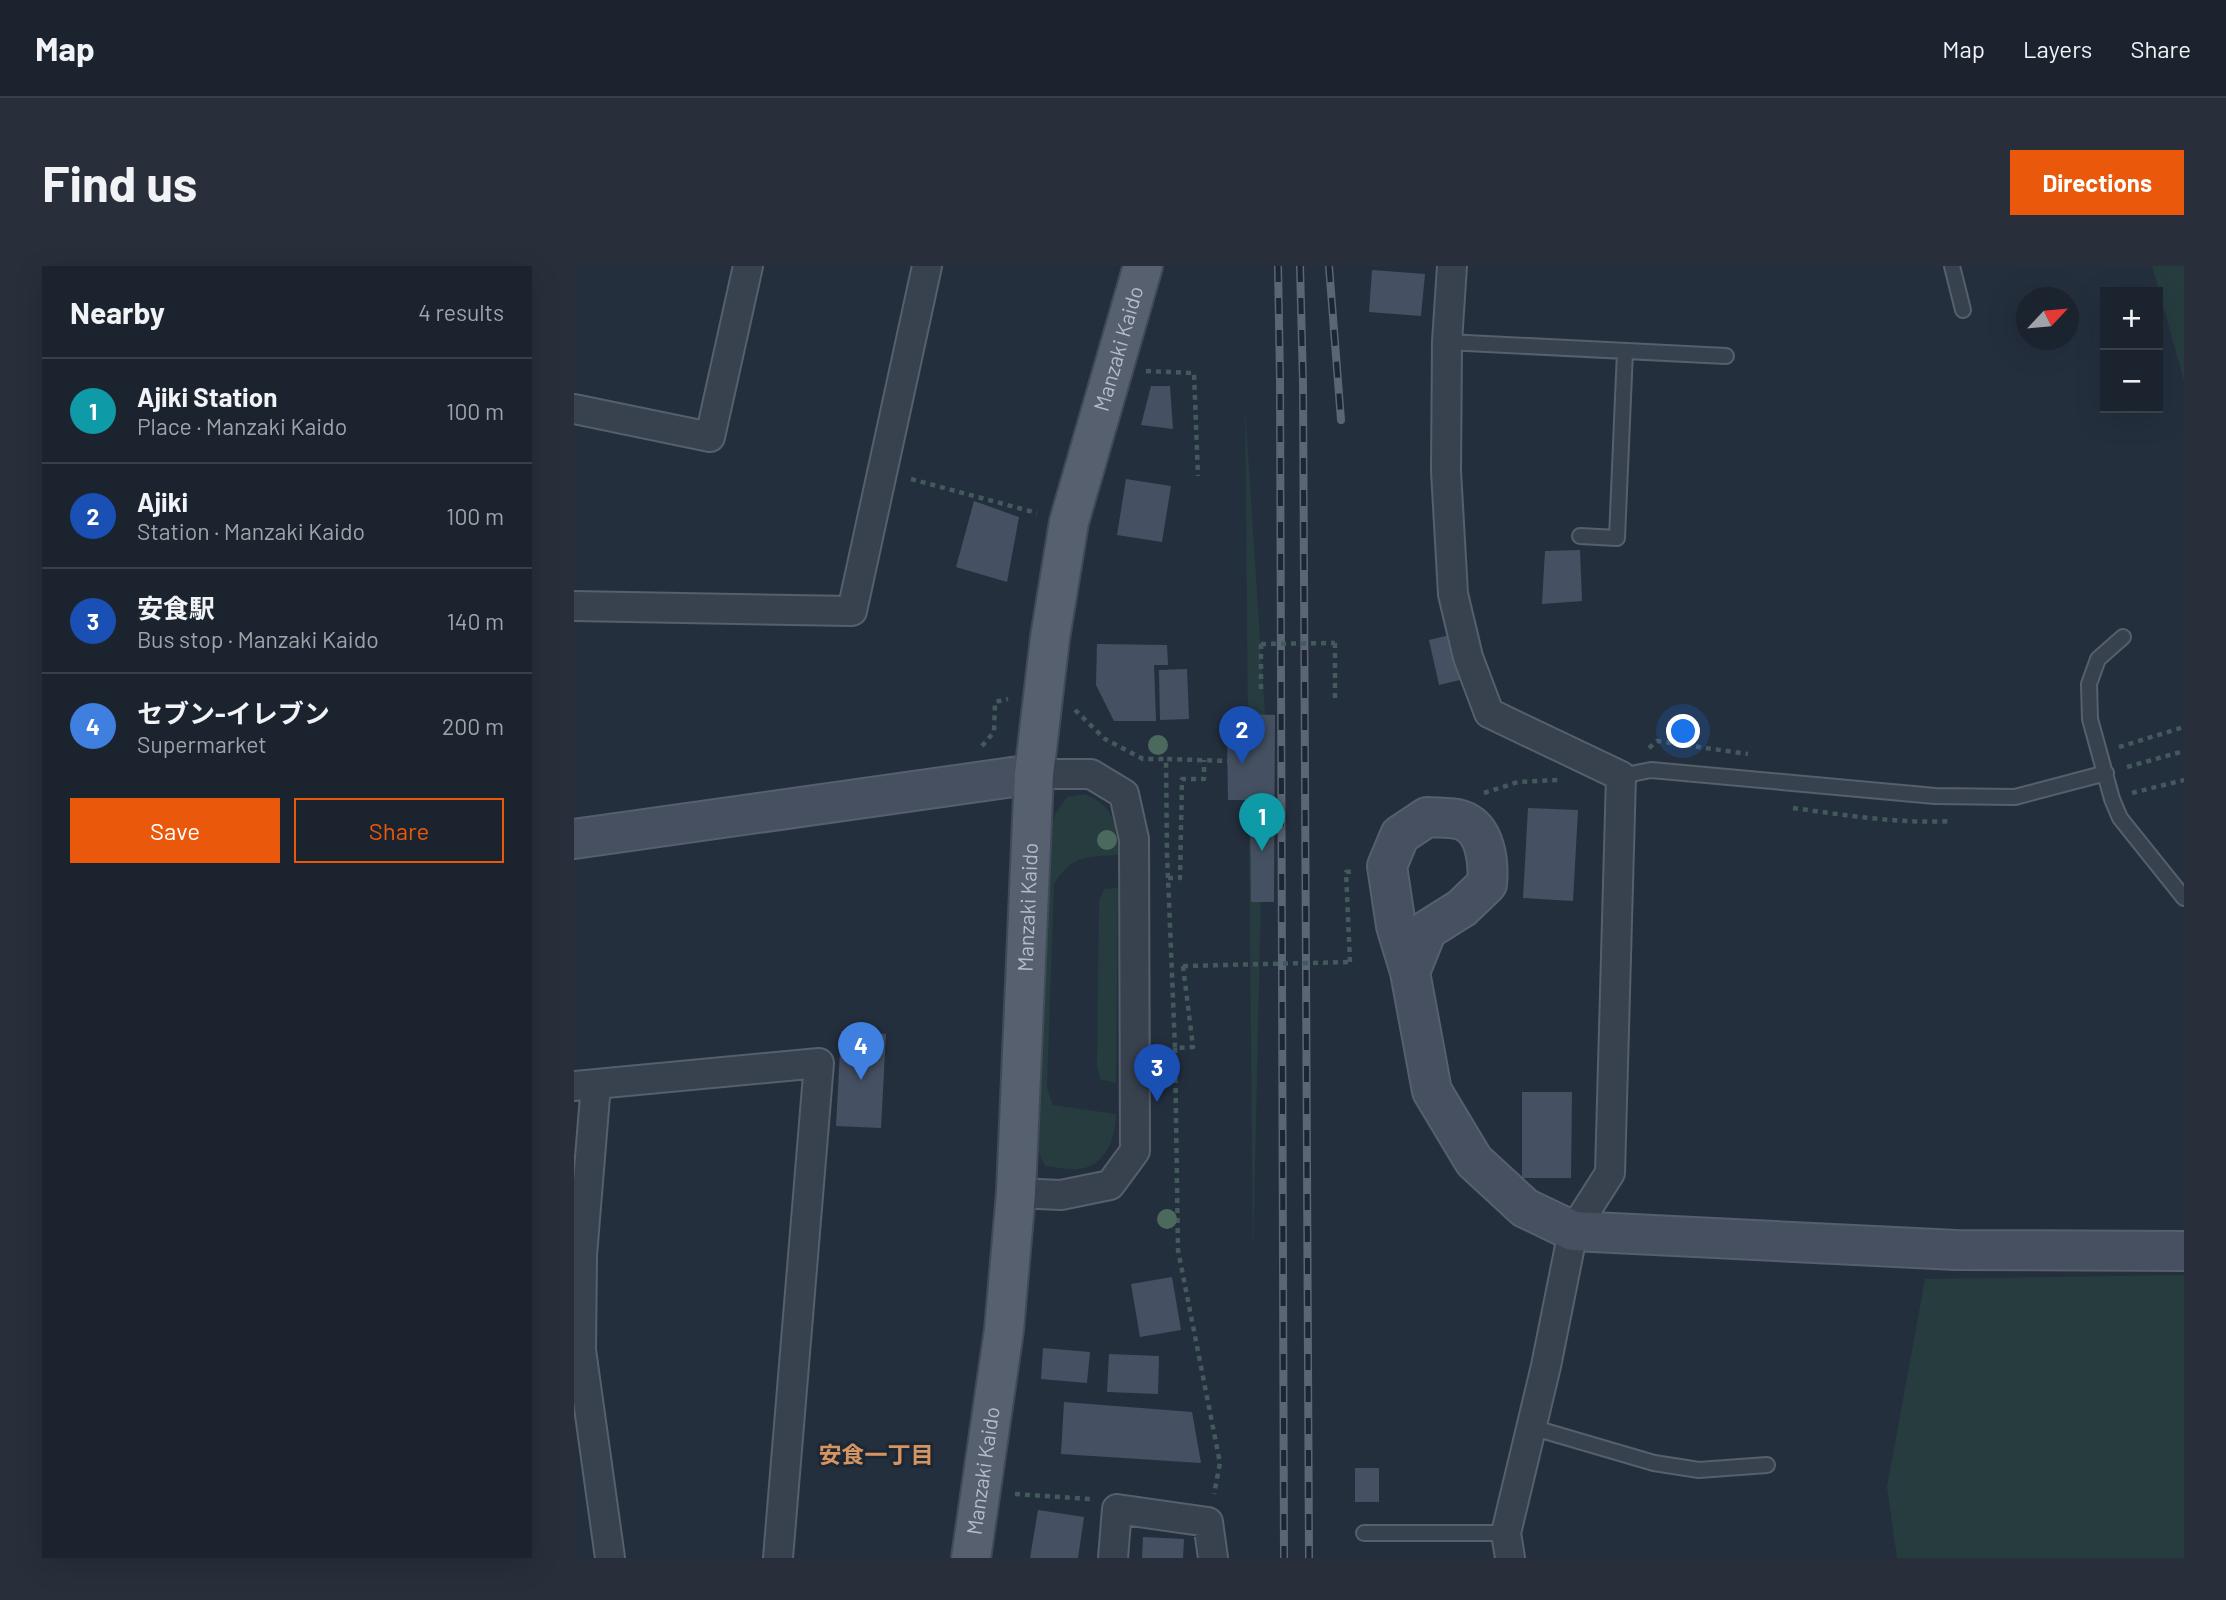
<!DOCTYPE html>
<html lang="en">
<head>
<meta charset="utf-8">
<style>
	body { margin:0; font-family:Barlow,"Noto Sans JP",sans-serif; background:#282f3a; color:#f1f3f6 }
	.controls { position:absolute; right:21px; top:21px; display:grid; overflow:hidden; border-radius:0px; box-shadow:0 7px 28px #0002 }
	.controls button { width:63px; height:63px; display:grid; place-items:center; padding:0; border:0; border-bottom:2px solid #39404a; background:#1b232e; color:#f1f3f6; font:35px sans-serif }
	.compass { position:absolute; left:1442px; top:21px; width:63px; height:63px; border-radius:50%; background:#1b232e; box-shadow:0 7px 28px #0002; rotate:64deg }
	.you { position:absolute; left:1110px; top:466px; width:24px; height:24px; margin:-18px; border:5px solid #fff; border-radius:50%; background:#1a73e8; box-shadow:0 0 0 10px #1a73e833 }
	.badge { display:grid; place-items:center; width:46px; height:46px; border-radius:50%; background:#ea580c; color:#fff; font-size:23px; font-weight:700 }
	.pin { position:absolute; translate:-50% -58px; filter:drop-shadow(0 2px 4px #0008) }
	.pin::after { content:''; position:absolute; top:37px; width:24px; height:21px; background:inherit; clip-path:polygon(0 0,100% 0,50% 100%) }
	.list { margin:0; padding:0; list-style:none }
	h2 { display:flex; justify-content:space-between; align-items:center; height:91px; margin:0; padding:0 28px; font-size:30px }
	h2 small { font-size:23px; font-weight:400; color:#a0a4aa }
	.list li { display:grid; grid-template-columns:46px 1fr auto; gap:21px; align-items:center; box-sizing:border-box; height:105px; padding:0 28px; border-top:2px solid #39404a }
	.list b { display:block; font-size:26px; white-space:nowrap }
	.list p { margin:0; font-size:23px; white-space:nowrap; color:#a0a4aa }
	.list em { font-size:23px; font-style:normal; color:#a0a4aa }
	.actions { display:flex; gap:14px; padding:21px 28px }
	.actions a { flex:1; padding:16px 0; border:2px solid #ea580c; border-radius:0px; text-align:center; font-size:24px; color:#ea580c }
	.actions .main { background:#ea580c; color:#fff }
	.map { position:relative; flex:none; width:1610px; height:1292px; overflow:hidden; border-radius:0px }
	header { display:flex; align-items:center; gap:42px; box-sizing:border-box; height:98px; padding:0 35px; background:#1b232e; border-bottom:2px solid #39404a }
	header strong { font-size:33px }
	nav { display:flex; gap:38px; margin-inline-start:auto; font-size:24px }
	.intro { display:flex; align-items:center; justify-content:space-between; box-sizing:border-box; height:168px; padding:0 42px }
	h1 { margin:0; font-size:49px }
	.button { padding:18px 32px; border-radius:0px; background:#ea580c; color:#fff; font-size:24px; font-weight:700 }
	main { display:flex; gap:42px; padding:0 42px }
	aside { flex:1; background:#1b232e; border-radius:0px; box-shadow:0 7px 28px #0002 }
	.map>svg:first-child { display:block }
	.green { fill:#263c3f }
	.building { fill:#455162 }
	.lines { fill:none; stroke-linecap:round; stroke-linejoin:round }
	.lane-casing { stroke:#565f6c; stroke-width:18 }
	.street-casing { stroke:#565f6c; stroke-width:32 }
	.secondary-casing { stroke:#565f6c; stroke-width:42 }
	.primary-casing { stroke:#414a57; stroke-width:42 }
	.path { stroke:#44595c; stroke-width:4.5; stroke-dasharray:5 5; stroke-linecap:butt }
	.lane { stroke:#38414e; stroke-width:14 }
	.street { stroke:#38414e; stroke-width:28 }
	.secondary { stroke:#465061; stroke-width:38 }
	.primary { stroke:#56606e; stroke-width:38 }
	.rail-casing { stroke:#5a6575; stroke-width:8 }
	.rail { stroke:#1d2633; stroke-width:5; stroke-dasharray:16; stroke-linecap:butt }
	.path-bridge { stroke:#44595c; stroke-width:4.5; stroke-dasharray:5 5; stroke-linecap:butt }
	.tree { fill:#4b6a5d }
	.labels { text-anchor:middle; stroke-width:6; stroke-linejoin:round; paint-order:stroke }
	.street-label { font-size:21px; fill:#b4bcc9; stroke:#1d2633 }
	.neighbourhood-label { font-size:23px; font-weight:bold; fill:#d59563; stroke:#1d2633 }
</style>
</head>
<body>
<header>
<strong>Map</strong>
<nav><a>Map</a><a>Layers</a><a>Share</a></nav>
</header>
<div class="intro"><h1>Find us</h1><a class="button">Directions</a></div>
<main>
<aside>
<h2>Nearby<small>4 results</small></h2>
<ul class="list">
<li><span class="badge" style="background:#0f9aa8">1</span><div><b>Ajiki Station</b><p>Place · Manzaki Kaido</p></div><em>100 m</em></li>
<li><span class="badge" style="background:#1a4fb4">2</span><div><b>Ajiki</b><p>Station · Manzaki Kaido</p></div><em>100 m</em></li>
<li><span class="badge" style="background:#1a4fb4">3</span><div><b>安食駅</b><p>Bus stop · Manzaki Kaido</p></div><em>140 m</em></li>
<li><span class="badge" style="background:#3f7fe0">4</span><div><b>セブン-イレブン</b><p>Supermarket</p></div><em>200 m</em></li>
</ul>
<div class="actions"><a class="main">Save</a><a>Share</a></div>
</aside>
<div class="map">
<svg width="1610" height="1292" viewBox="0 0 1610 1292">
	<rect width="100%" height="100%" fill="#242f3e"/>
	<path class="green" d="M 1578,0 L 1610,0 L 1610,115 Z
		M 671,142 L 691,448 L 679,990 Z
		M 510,528 C 538,538 546,561 548,588 C 515,592 499,587 480,618 L 473,822 L 479,839 L 542,848 C 542,871 532,900 505,903 C 494,904 482,901 471,900 L 464,885 L 472,584 L 481,548 L 493,531 Z
		M 544,622 L 542,817 L 526,813 L 523,799 L 525,635 L 530,623 Z
		M 1610,1009 L 1610,1292 L 1323,1292 L 1313,1221 L 1351,1013 Z"/>
	<path class="building" d="M 798,4 L 851,8 L 847,50 L 795,46 Z
		M 577,120 L 596,120 L 599,163 L 567,159 Z
		M 552,213 L 597,220 L 588,276 L 543,269 Z
		M 400,235 L 445,251 L 433,316 L 382,301 Z
		M 1006,284 L 1008,335 L 968,338 L 971,285 Z
		M 880,368 L 890,413 L 865,419 L 855,374 Z
		M 523,378 L 593,379 L 594,399 L 580,399 L 582,455 L 540,455 L 522,419 Z
		M 613,403 L 615,453 L 586,454 L 585,404 Z
		M 677,448 L 701,449 L 700,636 L 677,636 L 676,534 L 654,534 L 653,468 L 678,467 Z
		M 954,542 L 1004,544 L 999,635 L 949,632 Z
		M 267,765 L 312,768 L 307,862 L 262,860 Z
		M 948,826 L 998,826 L 997,912 L 948,912 Z
		M 598,1011 L 607,1064 L 566,1071 L 557,1018 Z
		M 469,1082 L 516,1086 L 513,1117 L 467,1113 Z
		M 535,1088 L 585,1090 L 584,1128 L 533,1126 Z
		M 490,1136 L 618,1146 L 627,1197 L 487,1188 Z
		M 781,1202 L 805,1202 L 805,1236 L 781,1236 Z
		M 464,1244 L 510,1251 L 504,1292 L 456,1292 Z
		M 569,1271 L 610,1273 L 609,1292 L 568,1292 Z"/>
	<g class="lines">
		<g class="lane-casing">
			<path id="lane" d="M 1378,0 L 1389,44
				M 873,76 L 1152,90
				M 1006,270 L 1043,272 L 1051,85
				M 1549,371 L 1524,393 L 1515,418 L 1516,453 L 1538,533 L 1546,552 L 1610,632
				M 1047,510 L 1077,504 L 1361,530 L 1441,531 L 1532,507
				M 957,1161 L 1080,1197 L 1125,1204 L 1193,1199
				M 790,1267 L 932,1267"/>
		</g>
		<g class="street-casing">
			<path id="street" d="M 878,0 L 873,76 L 872,205 L 879,328 L 894,391 L 915,447 L 1047,510 L 1036,907 L 999,965 L 972,1100 L 932,1267 L 936,1292
				M 0,143 L 136,171 L 174,0
				M 0,340 L 278,345 L 353,0
				M 22,818 L 8,989 L 7,1084 L 36,1292
				M 0,820 L 245,797 L 204,1292
				M 442,927 L 487,929 L 536,919 L 561,885 L 560,573 L 550,528 L 517,508 L 460,508
				M 539,1292 L 543,1243 L 634,1256 L 639,1292"/>
		</g>
		<g class="secondary-casing">
			<path id="secondary" d="M 853,551 C 863,552 877,551 887,554 C 912,562 915,597 913,618 L 888,642 L 853,664 L 836,706 L 822,660 L 813,600 L 826,569 Z
				M 0,573 L 460,508
				M 836,706 L 858,825 L 900,895 L 951,942 L 999,965 L 1382,984 L 1610,985"/>
		</g>
		<g class="primary-casing">
			<g id="primary">
				<path id="s1" d="M 397,1292 L 430,1064 L 442,927 L 460,508 L 476,372 L 495,256 L 569,0"/>
			</g>
		</g>
		<path class="path" d="M 572,105 L 620,107 L 624,210
			M 337,213 L 463,247
			M 761,377 L 761,433
			M 687,378 L 687,426
			M 501,444 L 531,473 L 569,493 L 592,493
			M 408,480 L 420,466 L 421,436 L 434,433
			M 1545,481 L 1610,461
			M 1075,482 L 1083,475 L 1174,488
			M 1553,501 L 1610,485
			M 910,527 L 944,516 L 984,514
			M 1558,527 L 1610,514
			M 1219,542 C 1271,549 1325,558 1377,555
			M 594,612 L 606,612 L 608,513 L 630,513 L 630,494
			M 776,696 L 772,606 L 781,605
			M 609,700 L 619,781 L 601,782 L 593,587 L 592,493 L 654,495
			M 601,782 L 604,984 L 646,1197 L 640,1228
			M 441,1228 L 516,1233"/>
		<use href="#lane" class="lane"/>
		<use href="#street" class="street"/>
		<use href="#secondary" class="secondary"/>
		<use href="#primary" class="primary"/>
		<g class="rail-casing">
			<path id="rail" d="M 704,0 L 706,112 L 710,1292
				M 726,0 L 729,117 L 735,1292
				M 755,0 L 767,154"/>
		</g>
		<use href="#rail" class="rail"/>
		<path class="path-bridge" d="M 687,378 L 761,377
			M 609,700 L 776,696"/>
	</g>
	<g class="tree">
		<circle cx="584" cy="479" r="10"/>
		<circle cx="533" cy="574" r="10"/>
		<circle cx="593" cy="953" r="10"/>
	</g>
	<g class="labels">
		<g class="street-label">
			<text dy="7" stroke="none"><textPath href="#s1" startOffset="1222">Manzaki Kaido</textPath></text>
			<text dy="7" stroke="none"><textPath href="#s1" startOffset="654">Manzaki Kaido</textPath></text>
			<text dy="7" stroke="none"><textPath href="#s1" startOffset="88">Manzaki Kaido</textPath></text>
		</g>
		<g class="neighbourhood-label">
			<text x="302" y="1197">安食一丁目</text>
		</g>
	</g>
</svg>
<div class="controls">
<button>+</button>
<button>−</button>
</div>
<svg class="compass" viewBox="-18 -18 36 36"><path d="M0-13l5 13h-10z" fill="#e53935"/><path d="M0 13l5-13h-10z" fill="#a0a4aa"/></svg>
<div class="you"></div>
<div class="pin badge" style="left:688px;top:585px;background:#0f9aa8">1</div>
<div class="pin badge" style="left:668px;top:498px;background:#1a4fb4">2</div>
<div class="pin badge" style="left:583px;top:836px;background:#1a4fb4">3</div>
<div class="pin badge" style="left:287px;top:814px;background:#3f7fe0">4</div>
</div>
</main>
</body>
</html>
